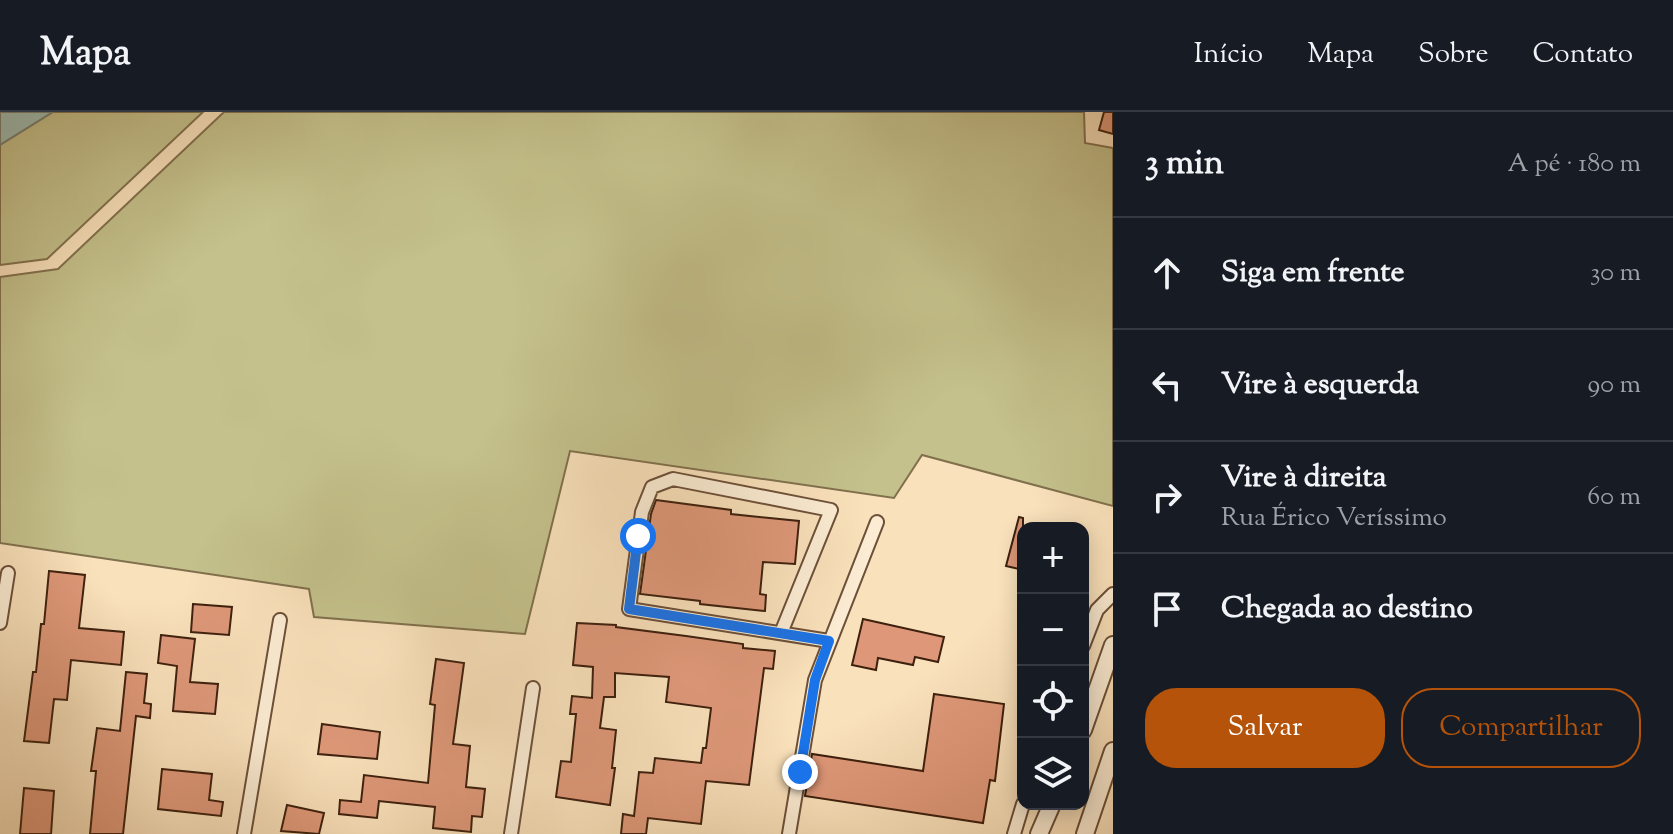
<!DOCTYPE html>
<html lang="pt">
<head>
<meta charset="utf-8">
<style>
	body { margin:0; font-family:"Sorts Mill Goudy",serif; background:#20242c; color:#f1f3f6 }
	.controls { position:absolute; right:24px; bottom:24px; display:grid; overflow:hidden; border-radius:16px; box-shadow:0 4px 20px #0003 }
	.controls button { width:72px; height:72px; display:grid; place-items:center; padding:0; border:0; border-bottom:2px solid #363941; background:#171b24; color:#f1f3f6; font:40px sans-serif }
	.stop { position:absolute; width:24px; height:24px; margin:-18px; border:6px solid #1a73e8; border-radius:50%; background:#fff }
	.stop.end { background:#1a73e8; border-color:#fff; box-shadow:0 2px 8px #0008 }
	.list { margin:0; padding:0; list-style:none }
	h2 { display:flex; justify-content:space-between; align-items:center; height:104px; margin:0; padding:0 32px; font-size:34px }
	h2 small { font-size:26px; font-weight:400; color:#9ea1a6 }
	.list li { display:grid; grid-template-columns:52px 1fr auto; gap:24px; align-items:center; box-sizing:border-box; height:112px; padding:0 32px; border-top:2px solid #363941 }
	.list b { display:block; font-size:30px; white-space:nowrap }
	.list p { margin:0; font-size:26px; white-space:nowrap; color:#9ea1a6 }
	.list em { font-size:26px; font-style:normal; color:#9ea1a6 }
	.actions { display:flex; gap:16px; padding:24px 32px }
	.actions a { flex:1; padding:18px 0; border:2px solid #b45309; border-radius:32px; text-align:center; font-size:28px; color:#b45309 }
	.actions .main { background:#b45309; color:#fff }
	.icon { flex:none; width:44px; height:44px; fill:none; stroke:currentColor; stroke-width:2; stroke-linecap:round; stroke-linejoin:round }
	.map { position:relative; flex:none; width:1113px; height:722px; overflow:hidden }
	header { display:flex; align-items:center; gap:48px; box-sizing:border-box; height:112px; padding:0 40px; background:#171b24; border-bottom:2px solid #363941 }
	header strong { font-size:38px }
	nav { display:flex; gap:44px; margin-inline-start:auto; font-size:28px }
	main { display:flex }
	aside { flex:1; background:#171b24 }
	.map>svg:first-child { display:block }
	.green { fill:#c4c18c; stroke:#81704d; stroke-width:2 }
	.water { fill:#9ebdb3; stroke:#787e71; stroke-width:2 }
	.building { fill:#de9879; stroke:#3e200e; stroke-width:2 }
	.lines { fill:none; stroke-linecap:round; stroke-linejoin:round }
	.minor-casing { stroke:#6d5039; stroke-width:16 }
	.tertiary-casing { stroke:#6d5039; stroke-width:20 }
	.minor { stroke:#fbecd3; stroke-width:12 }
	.tertiary { stroke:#fbecd3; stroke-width:16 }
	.route { stroke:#1a73e8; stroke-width:10 }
</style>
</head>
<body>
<header>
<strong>Mapa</strong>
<nav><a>Início</a><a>Mapa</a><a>Sobre</a><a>Contato</a></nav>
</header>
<main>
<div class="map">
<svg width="1113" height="722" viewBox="0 0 1113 722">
	<rect width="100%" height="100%" fill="#f9e1bb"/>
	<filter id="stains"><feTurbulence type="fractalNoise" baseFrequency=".0025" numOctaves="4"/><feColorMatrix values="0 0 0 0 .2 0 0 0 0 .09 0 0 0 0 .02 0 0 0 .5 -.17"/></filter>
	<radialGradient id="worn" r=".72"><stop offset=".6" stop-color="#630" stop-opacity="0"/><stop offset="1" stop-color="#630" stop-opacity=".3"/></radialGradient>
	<path class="green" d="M 0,0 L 203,0 L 47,147 L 0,153 Z
		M 224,0 L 1084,0 L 1085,31 L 1113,36 L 1113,394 L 922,343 L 894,386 L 570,339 L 525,522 L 314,505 L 309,477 L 0,431 L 0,165 L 58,157 Z"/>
	<path class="water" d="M 0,0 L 53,0 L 0,33 Z"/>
	<path class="building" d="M 1104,0 L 1113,0 L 1113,22 L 1099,18 Z
		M 656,388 L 731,398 L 731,402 L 799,409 L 795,452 L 763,450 L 760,482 L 766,483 L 765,499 L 700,492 L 700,489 L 640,482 L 651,402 Z
		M 1019,405 L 1023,406 L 1023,458 L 1006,454 Z
		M 49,459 L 85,463 L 79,516 L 124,520 L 121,553 L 71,548 L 67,588 L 54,587 L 49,631 L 24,629 L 33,560 L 36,560 L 41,512 L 44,512 Z
		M 193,492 L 232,495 L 229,523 L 191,520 Z
		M 863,507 L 944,525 L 938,550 L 915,545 L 913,553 L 878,546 L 876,558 L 852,553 Z
		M 577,511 L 616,513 L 616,515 L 686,524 L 743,532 L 743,536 L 775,539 L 773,557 L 764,556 L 749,673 L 706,669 L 701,712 L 648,706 L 646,722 L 621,722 L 623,702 L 634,704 L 639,660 L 653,661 L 655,646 L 701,651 L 703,636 L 706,636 L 711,596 L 666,590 L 669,565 L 615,561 L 615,585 L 604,585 L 600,616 L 616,618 L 612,656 L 615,656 L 610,693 L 556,685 L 561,649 L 571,650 L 576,602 L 570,602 L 572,584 L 592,586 L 593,555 L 573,553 Z
		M 161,523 L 195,527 L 190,570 L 218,572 L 215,602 L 173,599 L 177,554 L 158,551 Z
		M 436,547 L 464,551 L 453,632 L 470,634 L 466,675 L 485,677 L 482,705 L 472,704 L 471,720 L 433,716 L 435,695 L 379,689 L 377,706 L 339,702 L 340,688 L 361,690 L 364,663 L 428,671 L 435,593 L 430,592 Z
		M 126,560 L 147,562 L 144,591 L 151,592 L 150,606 L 136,604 L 123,722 L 90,722 L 96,659 L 91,659 L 97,616 L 120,619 Z
		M 934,582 L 1004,592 L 995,669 L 990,668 L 983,711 L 805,684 L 812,642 L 923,659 Z
		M 322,612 L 380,620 L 377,647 L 318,642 Z
		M 162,657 L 212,662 L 209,688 L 223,690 L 221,704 L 158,697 Z
		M 24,676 L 54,679 L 51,722 L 20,722 Z
		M 287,693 L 324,701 L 319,722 L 281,719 Z"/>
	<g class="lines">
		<g class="minor-casing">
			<path id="minor" d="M 0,511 L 8,461
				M 781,521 L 831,398 L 673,367 L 652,375 L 642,400 L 629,497 L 829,529
				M 1083,534 L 1097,498 L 1113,482
				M 244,722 L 280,508
				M 511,722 L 533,576
				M 789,722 L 815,568 L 877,410
				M 1014,722 L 1023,692"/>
		</g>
		<g class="tertiary-casing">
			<path id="tertiary" d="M 1083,618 L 1113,533
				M 1039,722 L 1052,692
				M 1085,722 L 1113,639"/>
		</g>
		<use href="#minor" class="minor"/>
		<use href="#tertiary" class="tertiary"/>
	</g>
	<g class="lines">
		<path class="route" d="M 638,424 L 629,497 L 829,529 L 815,568 L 800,660"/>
	</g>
	<rect width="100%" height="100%" filter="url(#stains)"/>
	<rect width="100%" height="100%" fill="url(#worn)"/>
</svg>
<div class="controls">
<button>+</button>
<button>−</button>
<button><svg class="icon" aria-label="locate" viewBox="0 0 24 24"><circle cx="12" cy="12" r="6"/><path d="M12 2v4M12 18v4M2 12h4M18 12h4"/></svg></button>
<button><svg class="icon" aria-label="layers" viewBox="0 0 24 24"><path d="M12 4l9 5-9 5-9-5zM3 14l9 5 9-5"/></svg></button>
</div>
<div class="stop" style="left:638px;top:424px"></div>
<div class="stop end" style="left:800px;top:660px"></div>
</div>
<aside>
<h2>3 min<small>A pé · 180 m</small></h2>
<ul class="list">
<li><svg class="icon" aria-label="ahead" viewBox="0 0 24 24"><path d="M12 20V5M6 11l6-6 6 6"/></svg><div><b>Siga em frente</b></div><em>30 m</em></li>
<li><svg class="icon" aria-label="left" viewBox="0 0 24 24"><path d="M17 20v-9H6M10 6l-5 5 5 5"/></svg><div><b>Vire à esquerda</b></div><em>90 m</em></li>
<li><svg class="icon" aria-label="right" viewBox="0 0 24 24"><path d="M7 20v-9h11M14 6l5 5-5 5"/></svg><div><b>Vire à direita</b><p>Rua Érico Veríssimo</p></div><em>60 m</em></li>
<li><svg class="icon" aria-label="arrive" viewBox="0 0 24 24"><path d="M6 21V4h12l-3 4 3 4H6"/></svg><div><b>Chegada ao destino</b></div></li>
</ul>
<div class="actions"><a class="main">Salvar</a><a>Compartilhar</a></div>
</aside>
</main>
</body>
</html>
